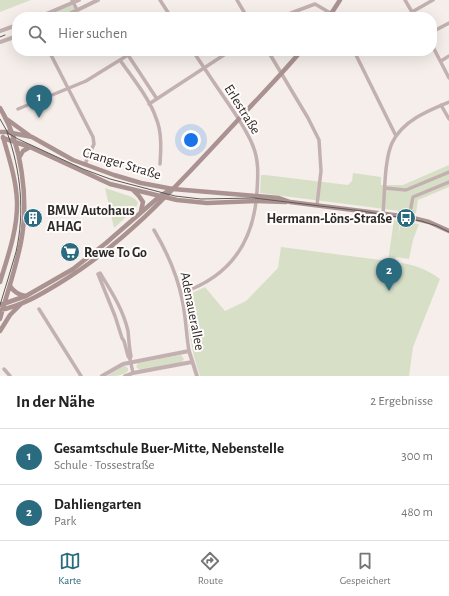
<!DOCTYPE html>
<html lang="de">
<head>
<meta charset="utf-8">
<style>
	body { margin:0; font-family:"Alegreya Sans",sans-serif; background:#f6f6f6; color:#222 }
	.you { position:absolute; left:191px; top:140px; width:14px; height:14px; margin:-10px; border:3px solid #fff; border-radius:50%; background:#1a73e8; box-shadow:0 0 0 6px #1a73e833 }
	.badge { display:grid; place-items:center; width:26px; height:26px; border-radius:50%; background:#2b6b80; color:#fff; font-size:13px; font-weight:700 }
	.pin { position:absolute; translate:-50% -33px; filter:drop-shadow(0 1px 2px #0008) }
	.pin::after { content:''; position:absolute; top:21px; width:14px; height:12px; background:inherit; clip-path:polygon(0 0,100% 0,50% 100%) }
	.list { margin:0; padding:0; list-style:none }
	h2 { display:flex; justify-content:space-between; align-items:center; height:52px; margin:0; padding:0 16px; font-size:17px }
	h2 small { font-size:13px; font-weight:400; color:#767676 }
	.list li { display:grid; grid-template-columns:26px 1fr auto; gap:12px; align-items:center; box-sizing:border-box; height:56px; padding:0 16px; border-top:1px solid #e0e0e0 }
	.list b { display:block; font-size:15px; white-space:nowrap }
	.list p { margin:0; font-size:13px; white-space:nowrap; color:#767676 }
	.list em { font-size:13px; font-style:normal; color:#767676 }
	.icon { flex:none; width:22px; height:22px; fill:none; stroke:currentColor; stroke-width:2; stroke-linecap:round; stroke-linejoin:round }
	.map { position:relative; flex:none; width:449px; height:376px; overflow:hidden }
	.search { position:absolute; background:#fff; box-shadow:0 4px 16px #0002; left:12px; right:12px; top:12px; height:44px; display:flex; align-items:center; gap:10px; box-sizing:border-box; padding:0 14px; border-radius:16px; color:#767676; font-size:15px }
	.sheet { height:164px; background:#fff }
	nav { display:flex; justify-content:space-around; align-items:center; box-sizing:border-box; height:56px; border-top:1px solid #e0e0e0; background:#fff; font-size:11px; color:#767676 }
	nav a { display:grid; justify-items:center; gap:2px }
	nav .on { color:#2b6b80 }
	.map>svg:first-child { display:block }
	.green { fill:#d7dfc7 }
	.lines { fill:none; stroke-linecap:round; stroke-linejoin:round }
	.minor { stroke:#c2b1b0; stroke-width:3.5 }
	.tertiary { stroke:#c2b1b0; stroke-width:4 }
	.secondary { stroke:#aa9290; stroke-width:4.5 }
	.tram { stroke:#5d5a58; stroke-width:1 }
	.labels { text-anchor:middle; stroke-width:4; stroke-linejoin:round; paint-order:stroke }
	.street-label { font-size:14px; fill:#2c2a28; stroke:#fffcfb }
	.poi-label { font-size:14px; font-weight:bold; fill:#2c2a28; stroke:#fffcfb; text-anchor:start }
</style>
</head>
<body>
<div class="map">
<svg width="449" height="376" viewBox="0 0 449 376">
	<rect width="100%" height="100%" fill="#f5eeea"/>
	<path class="green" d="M 0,0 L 31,0 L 0,12 Z
		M 72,5 L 74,8 L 74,10 L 60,17 L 42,17 Z
		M 449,165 L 449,187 L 418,200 L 416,213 L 260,193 L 261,175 L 265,175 L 348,185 L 352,181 L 353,173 L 381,177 L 381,185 L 403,185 Z
		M 105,188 L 132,197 L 136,200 L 138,203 L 135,209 L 114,228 Z
		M 394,220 L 400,221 L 398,237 L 401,221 L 419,224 L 413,240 L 409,259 L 396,257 L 395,262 C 412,264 427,269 440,279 L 413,347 L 409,376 L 200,376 C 190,349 189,326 185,297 L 186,296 L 205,287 L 225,311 L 246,301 L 278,268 L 281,247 L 388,261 Z
		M 181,355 L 184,359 L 182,362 L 140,370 L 136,367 L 138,363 Z
		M 123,366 L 125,366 L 128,368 L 128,371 C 122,376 115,376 107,376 Z"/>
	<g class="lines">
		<path class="minor" d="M 72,0 L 77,10
			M 160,0 L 171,17
			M 237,0 L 247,17
			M 405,0 L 415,17
			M 412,12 L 433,0
			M 284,17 L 291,13 L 315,4 L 332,14
			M 432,32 L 449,23
			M 432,45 L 449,78
			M 49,51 L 93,137 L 94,144 L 85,164
			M 268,51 L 308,118 L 319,140 L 321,171 L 317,205
			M 354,51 L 396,136
			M 120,60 C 131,76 150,99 156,118 C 162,132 161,149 160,164
			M 441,61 L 449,56
			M 149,104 L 230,51
			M 441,105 L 449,119
			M 18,109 L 86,81 L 128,55 L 157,99
			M 385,188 L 406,190 L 449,172
			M 383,213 C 385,193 384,161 392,143 C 402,121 429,110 449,102
			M 409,217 L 413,197 L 449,182
			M 154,230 C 167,252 177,274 182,299 C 186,316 186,334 189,351
			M 98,274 L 100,273 C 111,291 123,309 128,331 C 129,339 129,348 131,356 L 130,359 L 133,373
			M 98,274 L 115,316 L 122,338 L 124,341 L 128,356 L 130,359
			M 181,293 C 230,277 254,242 257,191 C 258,175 259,161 253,146 C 248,133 240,121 232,109 C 219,90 206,71 193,51
			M 39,309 L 81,376
			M 4,369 L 10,376"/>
		<path class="tertiary" d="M 39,17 L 79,0
			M 63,17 L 98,0
			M 0,31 L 17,25
			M 0,42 L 17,36
			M 102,376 L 123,364 L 189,351 L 197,376
			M 125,376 L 133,373 L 192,362"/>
		<path class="secondary" d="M 329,17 L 340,0
			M 0,108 C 22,144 29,200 21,242 C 16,268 7,293 0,319
			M 8,120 L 30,136
			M 1,132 L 7,132 L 32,137 L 73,160 L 114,175 L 141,183 L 173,189 L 279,198 L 290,202 L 409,217 L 429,222 L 449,231
			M 3,138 L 30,147 L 110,184 L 177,200 L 207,203 L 256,201 L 286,202
			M 19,158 L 23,151 L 30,147
			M 134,191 L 139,196 L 143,202 L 141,211
			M 0,282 C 8,256 18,228 17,201 C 16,179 9,158 3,137
			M 10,286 C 14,292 18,295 26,296
			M 0,305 L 26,296 L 73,269 L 106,243 L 160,196 L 170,190
			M 0,310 C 21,306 40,295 58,284 C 128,242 183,179 238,120 C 259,97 281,75 301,51
			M 0,331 L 10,315 L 21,304"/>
		<path class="tram" d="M 0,37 L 5,35
			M 0,119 L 8,133 L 18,139 L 83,169 L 110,179 L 175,196 L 201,199 L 254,198 L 362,211 L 421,221 L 437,226 L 449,232
			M 0,305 C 5,288 11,270 16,252 C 25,212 21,171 7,132"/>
	</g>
	<defs>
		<g id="building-disc" transform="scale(1)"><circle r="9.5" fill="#2b6b80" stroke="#fffcfb"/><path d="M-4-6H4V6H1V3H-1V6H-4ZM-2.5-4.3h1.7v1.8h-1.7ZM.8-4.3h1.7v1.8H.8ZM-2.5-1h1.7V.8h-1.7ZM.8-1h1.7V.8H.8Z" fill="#fff"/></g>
		<g id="bus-disc" transform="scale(1)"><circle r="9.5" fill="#2b6b80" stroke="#fffcfb"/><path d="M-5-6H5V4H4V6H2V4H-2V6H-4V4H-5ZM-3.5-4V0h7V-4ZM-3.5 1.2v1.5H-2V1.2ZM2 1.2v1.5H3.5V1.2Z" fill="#fff"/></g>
		<g id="supermarket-disc" transform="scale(1)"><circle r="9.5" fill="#2b6b80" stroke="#fffcfb"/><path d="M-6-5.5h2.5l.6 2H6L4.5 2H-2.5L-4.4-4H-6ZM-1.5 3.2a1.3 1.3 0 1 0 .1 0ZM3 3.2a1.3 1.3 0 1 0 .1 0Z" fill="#fff"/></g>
	</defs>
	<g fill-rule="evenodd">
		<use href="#building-disc" x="33" y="218"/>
		<use href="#bus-disc" x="406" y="218"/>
		<use href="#supermarket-disc" x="70" y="252"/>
	</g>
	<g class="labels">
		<g class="street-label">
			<text transform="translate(243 109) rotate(58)" y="5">Erlestraße</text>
			<text transform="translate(122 163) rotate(17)" y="5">Cranger Straße</text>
			<text transform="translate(193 311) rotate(79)" y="5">Adenauerallee</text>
		</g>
		<g class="poi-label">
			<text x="47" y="215">BMW Autohaus<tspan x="47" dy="16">AHAG</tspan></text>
			<text x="392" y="223" text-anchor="end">Hermann-Löns-Straße</text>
			<text x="84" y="257">Rewe To Go</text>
		</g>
	</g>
</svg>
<div class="you"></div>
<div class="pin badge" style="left:39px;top:118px">1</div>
<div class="pin badge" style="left:389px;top:291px">2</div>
<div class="search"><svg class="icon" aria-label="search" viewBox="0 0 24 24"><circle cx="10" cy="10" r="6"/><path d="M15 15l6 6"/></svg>Hier suchen</div>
</div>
<section class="sheet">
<h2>In der Nähe<small>2 Ergebnisse</small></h2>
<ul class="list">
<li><span class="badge">1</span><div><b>Gesamtschule Buer-Mitte, Nebenstelle</b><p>Schule · Tossestraße</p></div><em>300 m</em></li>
<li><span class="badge">2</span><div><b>Dahliengarten</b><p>Park</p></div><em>480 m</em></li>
</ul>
</section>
<nav>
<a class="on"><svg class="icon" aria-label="map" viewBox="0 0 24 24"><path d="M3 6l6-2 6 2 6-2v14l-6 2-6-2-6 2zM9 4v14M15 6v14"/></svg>Karte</a>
<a><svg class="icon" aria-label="directions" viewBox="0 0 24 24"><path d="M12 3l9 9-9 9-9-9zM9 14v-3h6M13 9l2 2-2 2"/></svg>Route</a>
<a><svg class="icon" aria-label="saved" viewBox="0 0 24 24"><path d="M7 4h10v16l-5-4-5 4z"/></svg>Gespeichert</a>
</nav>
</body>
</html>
